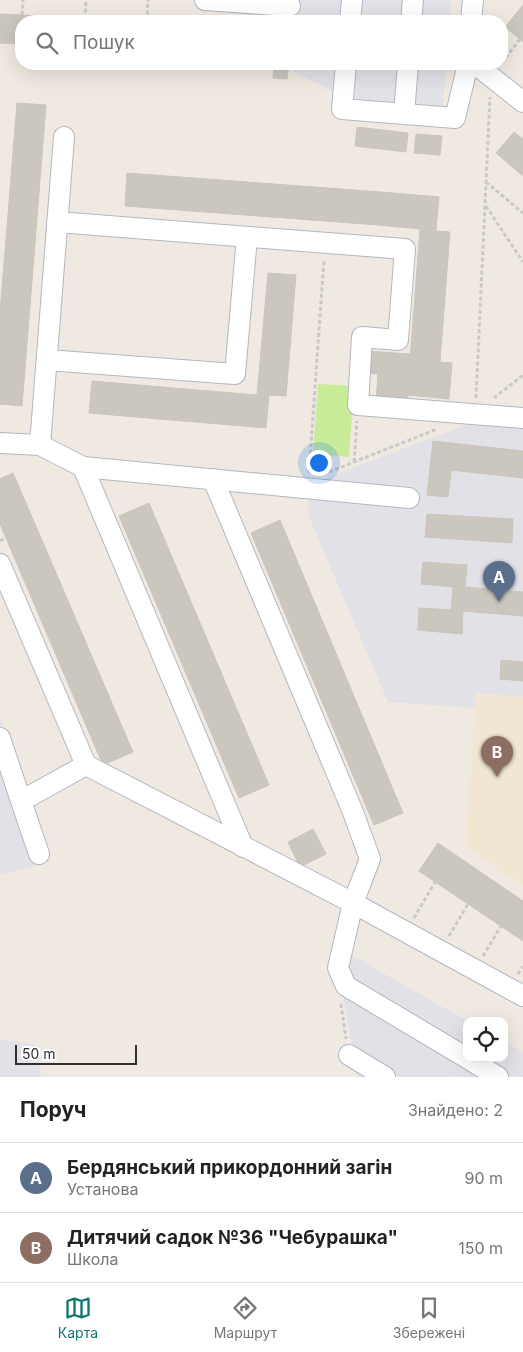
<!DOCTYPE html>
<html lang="uk">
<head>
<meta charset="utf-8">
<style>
	body { margin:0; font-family:Inter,sans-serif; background:#f6f6f6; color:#222 }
	.controls { position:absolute; right:15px; bottom:15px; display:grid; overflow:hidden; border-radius:10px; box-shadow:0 5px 20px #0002 }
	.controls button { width:45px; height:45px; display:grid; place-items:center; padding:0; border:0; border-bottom:1px solid #e0e0e0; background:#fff; color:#222; font:25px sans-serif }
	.scale { position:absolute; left:15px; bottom:12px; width:122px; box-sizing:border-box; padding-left:5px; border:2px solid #2e2e2e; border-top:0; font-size:14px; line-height:18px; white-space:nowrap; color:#2e2e2e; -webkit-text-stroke:4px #fff; paint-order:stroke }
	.you { position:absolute; left:318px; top:462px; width:18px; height:18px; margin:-12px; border:4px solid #fff; border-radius:50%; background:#1a73e8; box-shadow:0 0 0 8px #1a73e833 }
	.badge { display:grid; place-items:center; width:32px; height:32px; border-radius:50%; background:#0f766e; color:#fff; font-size:16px; font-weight:700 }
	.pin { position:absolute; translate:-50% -41px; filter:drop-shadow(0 1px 2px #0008) }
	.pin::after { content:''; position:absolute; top:26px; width:18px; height:15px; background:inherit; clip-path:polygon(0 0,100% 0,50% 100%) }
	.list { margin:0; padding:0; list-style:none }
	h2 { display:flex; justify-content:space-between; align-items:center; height:65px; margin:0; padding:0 20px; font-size:21px }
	h2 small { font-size:16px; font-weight:400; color:#767676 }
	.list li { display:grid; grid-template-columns:32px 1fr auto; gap:15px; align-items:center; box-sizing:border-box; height:70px; padding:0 20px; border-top:1px solid #e0e0e0 }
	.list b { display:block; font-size:19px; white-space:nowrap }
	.list p { margin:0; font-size:16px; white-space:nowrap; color:#767676 }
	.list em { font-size:16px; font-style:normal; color:#767676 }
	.icon { flex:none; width:28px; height:28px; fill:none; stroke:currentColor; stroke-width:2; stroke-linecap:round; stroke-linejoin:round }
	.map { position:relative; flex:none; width:523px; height:1077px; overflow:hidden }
	.search { position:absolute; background:#fff; box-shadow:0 5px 20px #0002; left:15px; right:15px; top:15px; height:55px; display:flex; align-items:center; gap:12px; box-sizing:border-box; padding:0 18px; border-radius:20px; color:#767676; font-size:19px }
	.sheet { height:205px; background:#fff }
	nav { display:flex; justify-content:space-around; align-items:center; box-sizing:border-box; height:70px; border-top:1px solid #e0e0e0; background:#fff; font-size:14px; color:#767676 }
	nav a { display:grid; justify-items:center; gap:2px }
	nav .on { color:#0f766e }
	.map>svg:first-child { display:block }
	.industrial { fill:#e3e1e8 }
	.education { fill:#f0e6d1 }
	.pitch { fill:#c9ec9a }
	.building { fill:#cbc7bf; stroke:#cbc5ba }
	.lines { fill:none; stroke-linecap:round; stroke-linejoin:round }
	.minor-casing { stroke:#b4b7c1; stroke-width:22 }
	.path { stroke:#c9c9c9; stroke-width:3; stroke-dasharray:4 2.5; stroke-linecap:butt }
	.minor { stroke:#fff; stroke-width:20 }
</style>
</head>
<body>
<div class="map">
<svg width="523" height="1077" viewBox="0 0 523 1077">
	<rect width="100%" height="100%" fill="#efe9e1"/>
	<path class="industrial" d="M 300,0 L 451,0 L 450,21 L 298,21 Z
		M 295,64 L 446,64 L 443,106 L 347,98 L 294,72 Z
		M 476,421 L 523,425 L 523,697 L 476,693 L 475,708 L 388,702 L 308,515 L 310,484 Z
		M 0,717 L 50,862 L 0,875 Z
		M 346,952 L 467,1021 L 467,1058 L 504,1058 L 504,1042 L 523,1052 L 523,1077 L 357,1077 L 341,982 Z
		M 0,1039 L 37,1045 L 41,1077 L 0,1077 Z"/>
	<path class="education" d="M 476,693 L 523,697 L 523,886 L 466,846 Z"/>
	<path class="pitch" d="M 318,384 L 354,386 L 349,457 L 313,454 Z"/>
	<path class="building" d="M 523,5 L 523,42 L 505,27 Z
		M 0,14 L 22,15 L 117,21 L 21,21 L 21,44 L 0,43 Z
		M 274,64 L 289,64 L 287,79 L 273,78 Z
		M 17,103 L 46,105 L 22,406 L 0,404 L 0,313 Z
		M 357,127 L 408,133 L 406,152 L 355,146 Z
		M 514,132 L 523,139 L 523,176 L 496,153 Z
		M 416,134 L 442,136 L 440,155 L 414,153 Z
		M 127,173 L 381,192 L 378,225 L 125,206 Z
		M 381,192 L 439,197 L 436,231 L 450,232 L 440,362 L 410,360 L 420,229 L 378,225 Z
		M 268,273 L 296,275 L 286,396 L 269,395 L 266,428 L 89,413 L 92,381 L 257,395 Z
		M 366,351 L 410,354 L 410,360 L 452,363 L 449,399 L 408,395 L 407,405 L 376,403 L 378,374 L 365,373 Z
		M 433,441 L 523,451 L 523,478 L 451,470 L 448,497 L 427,495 Z
		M 13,473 L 133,752 L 103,765 L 0,524 L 0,479 Z
		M 149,503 L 269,785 L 239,798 L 119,516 Z
		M 427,514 L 513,519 L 512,543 L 425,537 Z
		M 280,520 L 403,813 L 374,825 L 251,533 Z
		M 423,562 L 467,565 L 465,587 L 523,592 L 523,616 L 463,611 L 462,634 L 418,630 L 419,608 L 451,610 L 453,587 L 421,584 Z
		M 501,660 L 523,662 L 523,681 L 500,679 Z
		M 313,829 L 326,854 L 300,867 L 288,842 Z
		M 438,843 L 523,901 L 523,941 L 419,871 Z"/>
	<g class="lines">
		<g class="minor-casing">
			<path id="minor" d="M 205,0 L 290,6
				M 350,21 L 352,0
				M 411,21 L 413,0
				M 471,21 L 473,0
				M 346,64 L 342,109 L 455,118 L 468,64
				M 475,64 L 523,102
				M 404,114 L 408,64
				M 57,222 L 405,249 L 398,340 L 362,337 L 358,405 L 523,418
				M 47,360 L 235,374 L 247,237
				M 0,443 L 40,445 L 83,467 L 409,498
				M 40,445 L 64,137
				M 83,467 L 243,847
				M 213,479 L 353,812 L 370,859 L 353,903 L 338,968 L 346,986 L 467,1058
				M 0,564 L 86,765 L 353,903 L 523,996
				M 0,738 L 21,801 L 86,765
				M 21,801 L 39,854
				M 349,1055 L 385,1077
				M 467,1058 L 498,1077"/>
		</g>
		<path class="path" d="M 22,15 L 23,0
			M 85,19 L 86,0
			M 147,21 L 148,0
			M 502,63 L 520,39
			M 486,182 L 523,213
			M 486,206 L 523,262
			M 476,398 L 490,97
			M 494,398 L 523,375
			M 354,462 L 357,421
			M 329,472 L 437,429
			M 309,473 L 324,259
			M 0,541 L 6,538
			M 414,918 L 435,882
			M 449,936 L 468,904
			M 483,956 L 501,926
			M 518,974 L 523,966
			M 341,1004 L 346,1039"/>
		<use href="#minor" class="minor"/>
	</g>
</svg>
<div class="controls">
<button><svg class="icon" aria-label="locate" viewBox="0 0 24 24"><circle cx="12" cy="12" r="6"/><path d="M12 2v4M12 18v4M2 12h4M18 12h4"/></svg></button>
</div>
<div class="scale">50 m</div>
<div class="you"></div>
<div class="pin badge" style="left:499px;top:602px;background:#5c6f8a">A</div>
<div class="pin badge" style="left:497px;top:777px;background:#8d6e63">B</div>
<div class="search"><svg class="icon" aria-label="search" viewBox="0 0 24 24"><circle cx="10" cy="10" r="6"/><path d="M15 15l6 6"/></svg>Пошук</div>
</div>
<section class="sheet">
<h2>Поруч<small>Знайдено: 2</small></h2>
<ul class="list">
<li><span class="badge" style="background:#5c6f8a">A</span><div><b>Бердянський прикордонний загін</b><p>Установа</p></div><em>90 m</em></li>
<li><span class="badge" style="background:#8d6e63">B</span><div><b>Дитячий садок №36 &quot;Чебурашка&quot;</b><p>Школа</p></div><em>150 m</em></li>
</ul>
</section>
<nav>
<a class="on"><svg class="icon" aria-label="map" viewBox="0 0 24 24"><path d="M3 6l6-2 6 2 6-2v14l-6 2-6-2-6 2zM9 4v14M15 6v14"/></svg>Карта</a>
<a><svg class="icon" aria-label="directions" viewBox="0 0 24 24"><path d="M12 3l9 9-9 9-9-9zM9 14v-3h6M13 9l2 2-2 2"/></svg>Маршрут</a>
<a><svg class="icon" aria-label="saved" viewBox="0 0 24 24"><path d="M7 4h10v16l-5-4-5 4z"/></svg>Збережені</a>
</nav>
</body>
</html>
